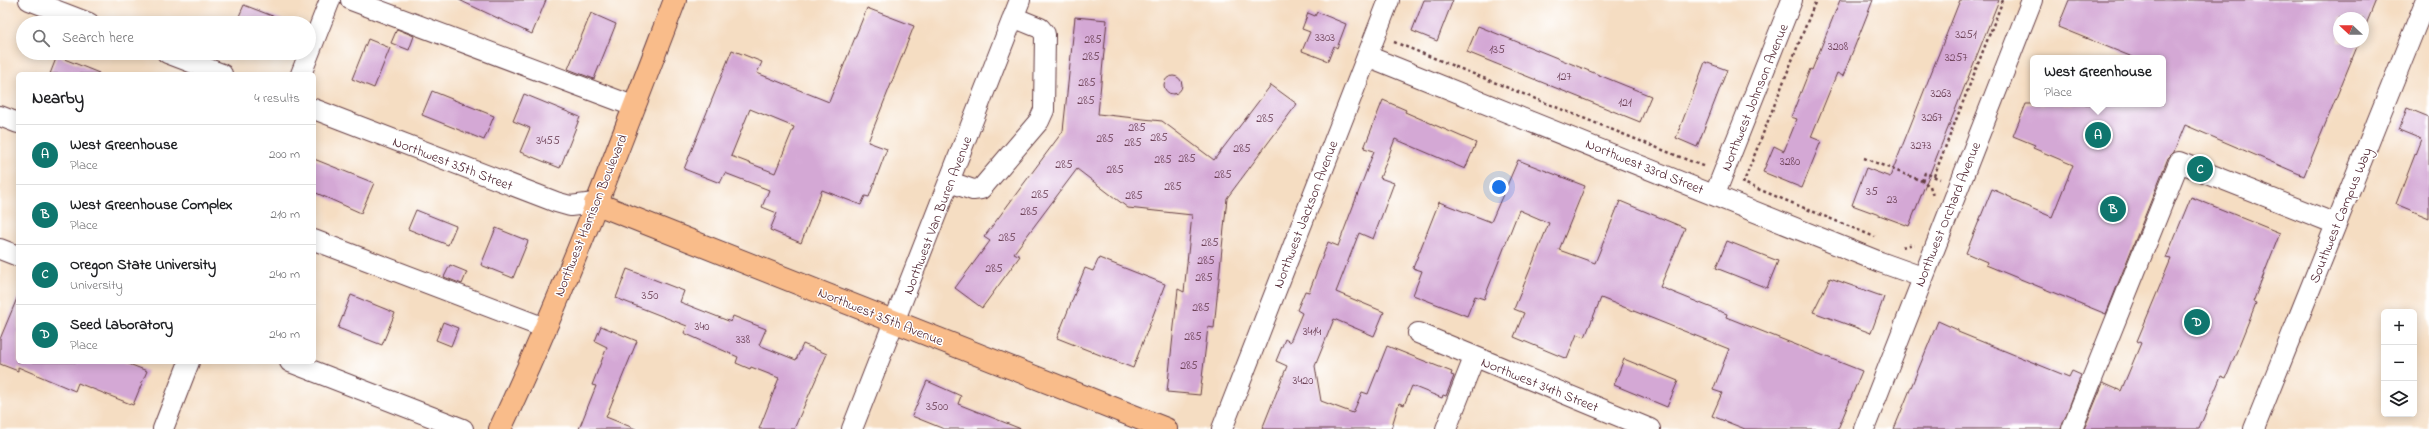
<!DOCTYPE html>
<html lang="en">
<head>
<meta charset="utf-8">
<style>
	body { margin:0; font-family:"Indie Flower",sans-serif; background:#f2f2f2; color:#202124 }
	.controls { position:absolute; right:12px; bottom:12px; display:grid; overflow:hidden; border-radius:6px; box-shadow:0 2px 10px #0003 }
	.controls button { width:36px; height:36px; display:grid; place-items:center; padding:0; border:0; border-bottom:1px solid #e0e0e0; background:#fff; color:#202124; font:20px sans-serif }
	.compass { position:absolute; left:2333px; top:12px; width:36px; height:36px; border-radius:50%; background:#fff; box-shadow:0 2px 10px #0003; rotate:292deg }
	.you { position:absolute; left:1499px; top:187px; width:14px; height:14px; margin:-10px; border:3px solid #fff; border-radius:50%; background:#1a73e8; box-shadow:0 0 0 6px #1a73e833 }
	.badge { display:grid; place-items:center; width:26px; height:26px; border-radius:50%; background:#0f766e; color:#fff; font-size:13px; font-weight:700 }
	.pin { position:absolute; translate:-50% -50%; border:2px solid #fff; box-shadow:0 1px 4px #0006 }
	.popup { position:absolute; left:2030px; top:55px; width:136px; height:52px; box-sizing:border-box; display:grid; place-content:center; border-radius:6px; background:#fff; filter:drop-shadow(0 1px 3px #0005); font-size:13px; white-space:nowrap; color:#757577 }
	.popup b { font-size:15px; color:#202124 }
	.popup::after { content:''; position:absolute; left:50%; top:100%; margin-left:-8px; border:8px solid transparent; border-top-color:#fff }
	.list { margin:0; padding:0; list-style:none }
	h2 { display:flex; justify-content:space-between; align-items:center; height:52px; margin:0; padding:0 16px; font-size:17px }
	h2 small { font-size:13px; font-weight:400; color:#757577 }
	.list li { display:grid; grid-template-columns:26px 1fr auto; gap:12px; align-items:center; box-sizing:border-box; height:60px; padding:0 16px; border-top:1px solid #e0e0e0 }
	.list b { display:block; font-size:15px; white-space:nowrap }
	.list p { margin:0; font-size:13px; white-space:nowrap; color:#757577 }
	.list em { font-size:13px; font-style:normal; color:#757577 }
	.icon { flex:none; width:22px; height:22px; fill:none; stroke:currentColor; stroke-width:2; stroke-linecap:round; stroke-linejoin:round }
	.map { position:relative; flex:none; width:2429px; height:429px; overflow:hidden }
	.search { position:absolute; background:#fff; box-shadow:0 2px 10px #0003; left:16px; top:16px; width:300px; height:44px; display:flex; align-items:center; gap:10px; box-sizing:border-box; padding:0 14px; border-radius:22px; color:#757577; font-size:15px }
	.panel { position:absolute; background:#fff; box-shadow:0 2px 10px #0003; left:16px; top:72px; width:300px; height:292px; border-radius:6px }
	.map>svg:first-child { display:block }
	.building { fill:#d4a8d5; fill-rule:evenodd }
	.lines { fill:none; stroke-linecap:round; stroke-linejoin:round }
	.minor-casing { stroke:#643c42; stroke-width:22 }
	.major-casing { stroke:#643c42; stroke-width:24 }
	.path { stroke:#643c42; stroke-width:2.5; stroke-dasharray:3 3; stroke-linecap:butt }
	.minor { stroke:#fff; stroke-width:20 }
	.major { stroke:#f9bc8a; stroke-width:22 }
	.labels { text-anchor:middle; stroke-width:3; stroke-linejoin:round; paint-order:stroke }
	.number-label { font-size:12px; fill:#6c4156 }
	.street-label { font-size:14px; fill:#4a1f2b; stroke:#fff }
</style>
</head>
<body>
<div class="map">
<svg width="2429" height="429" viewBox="0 0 2429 429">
	<rect width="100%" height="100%" fill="#fff"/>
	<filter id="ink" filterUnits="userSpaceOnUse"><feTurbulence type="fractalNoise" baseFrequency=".025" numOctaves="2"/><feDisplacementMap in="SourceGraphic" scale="8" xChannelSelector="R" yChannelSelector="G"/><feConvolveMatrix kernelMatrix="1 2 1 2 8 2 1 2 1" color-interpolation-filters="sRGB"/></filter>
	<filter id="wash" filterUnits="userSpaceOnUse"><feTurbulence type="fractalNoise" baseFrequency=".012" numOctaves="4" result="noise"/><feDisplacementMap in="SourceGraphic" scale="16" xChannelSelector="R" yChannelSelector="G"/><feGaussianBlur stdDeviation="0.9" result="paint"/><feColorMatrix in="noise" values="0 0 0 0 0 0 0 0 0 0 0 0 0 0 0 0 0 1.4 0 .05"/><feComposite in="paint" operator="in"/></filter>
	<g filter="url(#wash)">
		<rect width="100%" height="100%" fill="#f5ddc2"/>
		<g id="blocks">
			<path class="building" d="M 459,0 L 546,0 L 532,34 Z
				M 1424,0 L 1453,0 L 1437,41 L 1412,31 Z
				M 1840,0 L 1873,0 L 1843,76 L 1837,73 L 1811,137 L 1821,141 L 1802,188 L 1763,172 L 1774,146 L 1784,151 L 1797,119 L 1791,117 L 1810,69 L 1812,70 Z
				M 1960,0 L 1999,0 L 1909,226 L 1852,205 L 1866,168 L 1890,177 Z
				M 2069,0 L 2376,0 L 2363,32 L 2363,18 L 2339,18 L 2339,42 L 2359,42 L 2304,176 L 2185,125 L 2174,152 L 2168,158 L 2106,314 L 1986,265 L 1987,262 L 1966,253 L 1992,189 L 2012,198 L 2012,200 L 2052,217 L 2073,165 L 2033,148 L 2035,145 L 2013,136 L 2026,104 L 2163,104 L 2163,58 L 2135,58 L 2058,27 Z
				M 244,5 L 288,22 L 287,23 L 236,23 Z
				M 867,8 L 914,26 L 868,142 L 887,149 L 869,197 L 865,196 L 861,205 L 822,190 L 801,243 L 770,230 L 777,213 L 762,207 L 769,190 L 725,173 L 720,183 L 684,169 L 732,50 L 762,62 L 757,73 L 829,102 ZM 750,109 L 794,127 L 775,173 L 731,156 Z
				M 1317,12 L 1346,24 L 1337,48 L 1334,46 L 1328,61 L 1302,51 L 1310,32 L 1302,29 L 1308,13 L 1315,16 Z
				M 591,13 L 616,24 L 594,79 L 568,69 Z
				M 1075,17 L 1107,20 L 1098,114 L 1162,121 L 1214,160 L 1271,85 L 1297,104 L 1227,198 L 1214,328 L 1208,327 L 1200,395 L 1167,392 L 1178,289 L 1184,292 L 1192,215 L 1128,208 L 1077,169 L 1014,253 L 1020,256 L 982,308 L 955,288 L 990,241 L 984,237 L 1063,131 Z
				M 1478,26 L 1651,96 L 1640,122 L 1467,52 Z
				M 397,29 L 414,36 L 409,50 L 391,43 Z
				M 368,39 L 390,48 L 374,88 L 352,79 Z
				M 57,56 L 99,73 L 99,74 L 50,74 Z
				M 1705,62 L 1727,70 L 1697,147 L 1676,138 Z
				M1164 85a9 9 0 1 1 18 0a9 9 0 1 1-18 0Z
				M 432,91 L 494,116 L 484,140 L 422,115 Z
				M 524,94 L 580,117 L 560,168 L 520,152 L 530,128 L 513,121 Z
				M 1383,100 L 1406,110 L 1405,112 L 1476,143 L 1465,169 L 1395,139 L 1380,178 L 1394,183 L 1373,239 L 1359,233 L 1336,292 L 1384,312 L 1374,336 L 1334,319 L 1315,366 L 1321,401 L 1353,413 L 1362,392 L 1368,394 L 1387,346 L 1452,372 L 1451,375 L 1454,376 L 1446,396 L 1443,395 L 1442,398 L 1412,386 L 1404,405 L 1399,403 L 1391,429 L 1262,429 L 1287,366 L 1276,361 L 1285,339 L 1290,342 L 1302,313 L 1297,310 L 1305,291 L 1309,292 L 1328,242 L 1338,246 L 1374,151 L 1364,148 Z
				M 2407,108 L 2429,117 L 2429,218 L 2396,204 L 2421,139 L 2399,130 Z
				M 314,159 L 374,183 L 361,213 L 314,192 Z
				M 1518,160 L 1585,186 L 1559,250 L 1595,263 L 1620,201 L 1685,228 L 1660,287 L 1727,314 L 1726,317 L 1862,371 L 1838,429 L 1745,429 L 1712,416 L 1722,393 L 1713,390 L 1729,349 L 1601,298 L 1585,337 L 1577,334 L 1567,359 L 1514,337 L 1524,313 L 1514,309 L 1549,223 L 1519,210 L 1484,299 L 1475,296 L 1467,316 L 1413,295 L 1422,271 L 1413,268 L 1439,202 L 1491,222 Z
				M 2191,197 L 2280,233 L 2253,302 L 2256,303 L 2226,378 L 2221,376 L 2199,429 L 2084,429 L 2103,383 L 2121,391 L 2141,343 L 2137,341 L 2171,259 L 2166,258 Z
				M 416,210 L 456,226 L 448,245 L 408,229 Z
				M 496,228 L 528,241 L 513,278 L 481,265 Z
				M 1727,241 L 1778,261 L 1767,288 L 1716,268 Z
				M 1099,258 L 1165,284 L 1133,368 L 1057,338 L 1085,268 L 1093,271 Z
				M 450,265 L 467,272 L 462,284 L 444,277 Z
				M 627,269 L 684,291 L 680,302 L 731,322 L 733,316 L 766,329 L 759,345 L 796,360 L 803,344 L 827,354 L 794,429 L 759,429 L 779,378 L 751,367 L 750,369 L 736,363 L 738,357 L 684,333 L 687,326 L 616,298 Z
				M 1830,278 L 1884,297 L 1871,333 L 1813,312 Z
				M 351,295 L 395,313 L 382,345 L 338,328 Z
				M 18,296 L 18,362 L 124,362 L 147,371 L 133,405 L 78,383 L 75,391 L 18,367 L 18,371 L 0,364 L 0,339 Z
				M 1938,321 L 1958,330 L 1958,332 L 2069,377 L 2072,371 L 2081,375 L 2061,429 L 1894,429 Z
				M 443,322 L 458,328 L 451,346 L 436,340 Z
				M 601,326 L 637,341 L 606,417 L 636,429 L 579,429 L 596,386 L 592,385 L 607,347 L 595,341 Z
				M 1624,359 L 1678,381 L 1667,407 L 1614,385 Z
				M 927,381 L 961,396 L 958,404 L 1021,429 L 944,429 L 912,416 Z"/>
		</g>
	</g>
	<g filter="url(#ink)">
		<use href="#blocks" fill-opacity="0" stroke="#643c42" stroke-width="1"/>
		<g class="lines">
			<g class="minor-casing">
				<path id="minor" d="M 29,0 L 89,23
					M 351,0 L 633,106
					M 167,53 L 222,74
					M 1367,56 L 1880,262 L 1922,277
					M 301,74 L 330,0
					M 314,109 L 556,202 L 570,206 L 595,203
					M 0,116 L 18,123
					M 950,182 L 973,190 L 981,189 L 1039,121 L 1044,110 L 1045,34 L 1040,28 L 1013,17
					M 1715,194 L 1792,0
					M 314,240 L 545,328
					M 0,249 L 18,256
					M 1418,333 L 1650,429
					M 290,362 L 463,429
					M 163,429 L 189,362
					M 852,429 L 1020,0
					M 1222,429 L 1389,0
					M 1446,429 L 1474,358
					M 1864,429 L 2032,0
					M 2072,429 L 2179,162 L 2336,224
					M 2254,429 L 2426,0"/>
			</g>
			<g class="major-casing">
				<path id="major" d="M 595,203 L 1166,429
					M 500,429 C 566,289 620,144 675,0"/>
			</g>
			<path class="path" d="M 1394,42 L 1705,167
				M 1864,158 L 1922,181 L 1930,186 L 1933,196
				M 1934,176 L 2003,0
				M 1922,181 L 1925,173 L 1940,179
				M 1741,182 L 1875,237
				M 1743,184 L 1816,0
				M 1902,247 L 1914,244"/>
			<use href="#minor" class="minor"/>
			<use href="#major" class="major"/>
		</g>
	</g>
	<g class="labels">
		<g class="number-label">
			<text x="1966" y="38">3251</text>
			<text x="1325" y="41">3303</text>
			<text x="1093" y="43">285</text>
			<text x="1838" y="50">3208</text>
			<text x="1497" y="53">135</text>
			<text x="1091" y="60">285</text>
			<text x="1956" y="61">3257</text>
			<text x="1564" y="80">127</text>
			<text x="1087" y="86">285</text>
			<text x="1941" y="97">3263</text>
			<text x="1086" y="104">285</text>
			<text x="1625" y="106">121</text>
			<text x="1932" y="121">3267</text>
			<text x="1265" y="122">285</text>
			<text x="1137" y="131">285</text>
			<text x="1159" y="141">285</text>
			<text x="1105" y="142">285</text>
			<text x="548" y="144">3455</text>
			<text x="1133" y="146">285</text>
			<text x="1921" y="149">3273</text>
			<text x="1242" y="152">285</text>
			<text x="1187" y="162">285</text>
			<text x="1163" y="163">285</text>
			<text x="1790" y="165">3280</text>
			<text x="1064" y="168">285</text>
			<text x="1115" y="173">285</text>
			<text x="1223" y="178">285</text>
			<text x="1173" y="190">285</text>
			<text x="1872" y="195">35</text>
			<text x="1040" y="198">285</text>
			<text x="1134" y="199">285</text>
			<text x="1892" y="203">23</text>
			<text x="1029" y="215">285</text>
			<text x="1007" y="241">285</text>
			<text x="1210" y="246">285</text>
			<text x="1206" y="264">285</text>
			<text x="994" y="272">285</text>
			<text x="1204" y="281">285</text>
			<text x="650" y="299">350</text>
			<text x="1201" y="311">285</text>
			<text x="702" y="330">340</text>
			<text x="1312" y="335">3414</text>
			<text x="1193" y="340">285</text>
			<text x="743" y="343">338</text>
			<text x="1189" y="369">285</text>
			<text x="1303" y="384">3420</text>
			<text x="937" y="410">3500</text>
		</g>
		<g class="street-label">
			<text transform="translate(1754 97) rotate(-68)" y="5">Northwest Johnson Avenue</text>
			<text transform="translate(453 163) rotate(21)" y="5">Northwest 35th Street</text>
			<text transform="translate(1645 166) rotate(22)" y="5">Northwest 33rd Street</text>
			<text transform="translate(1305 214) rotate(-69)" y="5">Northwest Jackson Avenue</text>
			<text transform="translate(1947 214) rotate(-68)" y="5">Northwest Orchard Avenue</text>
			<text transform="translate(590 215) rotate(-68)" y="5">Northwest Harrison Boulevard</text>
			<text transform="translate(937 215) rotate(-69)" y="5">Northwest Van Buren Avenue</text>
			<text transform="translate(2340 215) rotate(-68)" y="5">Southwest Campus Way</text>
			<text transform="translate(881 316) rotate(22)" y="5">Northwest 35th Avenue</text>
			<text transform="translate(1540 384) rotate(22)" y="5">Northwest 34th Street</text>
		</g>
	</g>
</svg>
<div class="controls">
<button>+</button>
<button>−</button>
<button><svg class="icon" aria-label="layers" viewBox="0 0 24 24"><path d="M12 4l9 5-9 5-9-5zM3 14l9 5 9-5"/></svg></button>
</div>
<svg class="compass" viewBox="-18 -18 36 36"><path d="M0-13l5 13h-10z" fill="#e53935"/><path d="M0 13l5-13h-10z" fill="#757577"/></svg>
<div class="you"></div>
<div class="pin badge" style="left:2098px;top:135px">A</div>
<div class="popup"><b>West Greenhouse</b>Place</div>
<div class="pin badge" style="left:2113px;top:209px">B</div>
<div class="pin badge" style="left:2200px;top:169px">C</div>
<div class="pin badge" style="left:2197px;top:322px">D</div>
<div class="search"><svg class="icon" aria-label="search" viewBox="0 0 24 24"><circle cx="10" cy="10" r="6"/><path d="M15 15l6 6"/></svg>Search here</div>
<section class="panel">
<h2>Nearby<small>4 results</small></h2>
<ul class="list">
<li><span class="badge">A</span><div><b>West Greenhouse</b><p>Place</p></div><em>200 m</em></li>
<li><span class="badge">B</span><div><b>West Greenhouse Complex</b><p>Place</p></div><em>210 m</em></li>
<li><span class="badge">C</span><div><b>Oregon State University</b><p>University</p></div><em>240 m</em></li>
<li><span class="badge">D</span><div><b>Seed Laboratory</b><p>Place</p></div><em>240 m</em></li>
</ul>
</section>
</div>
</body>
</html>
